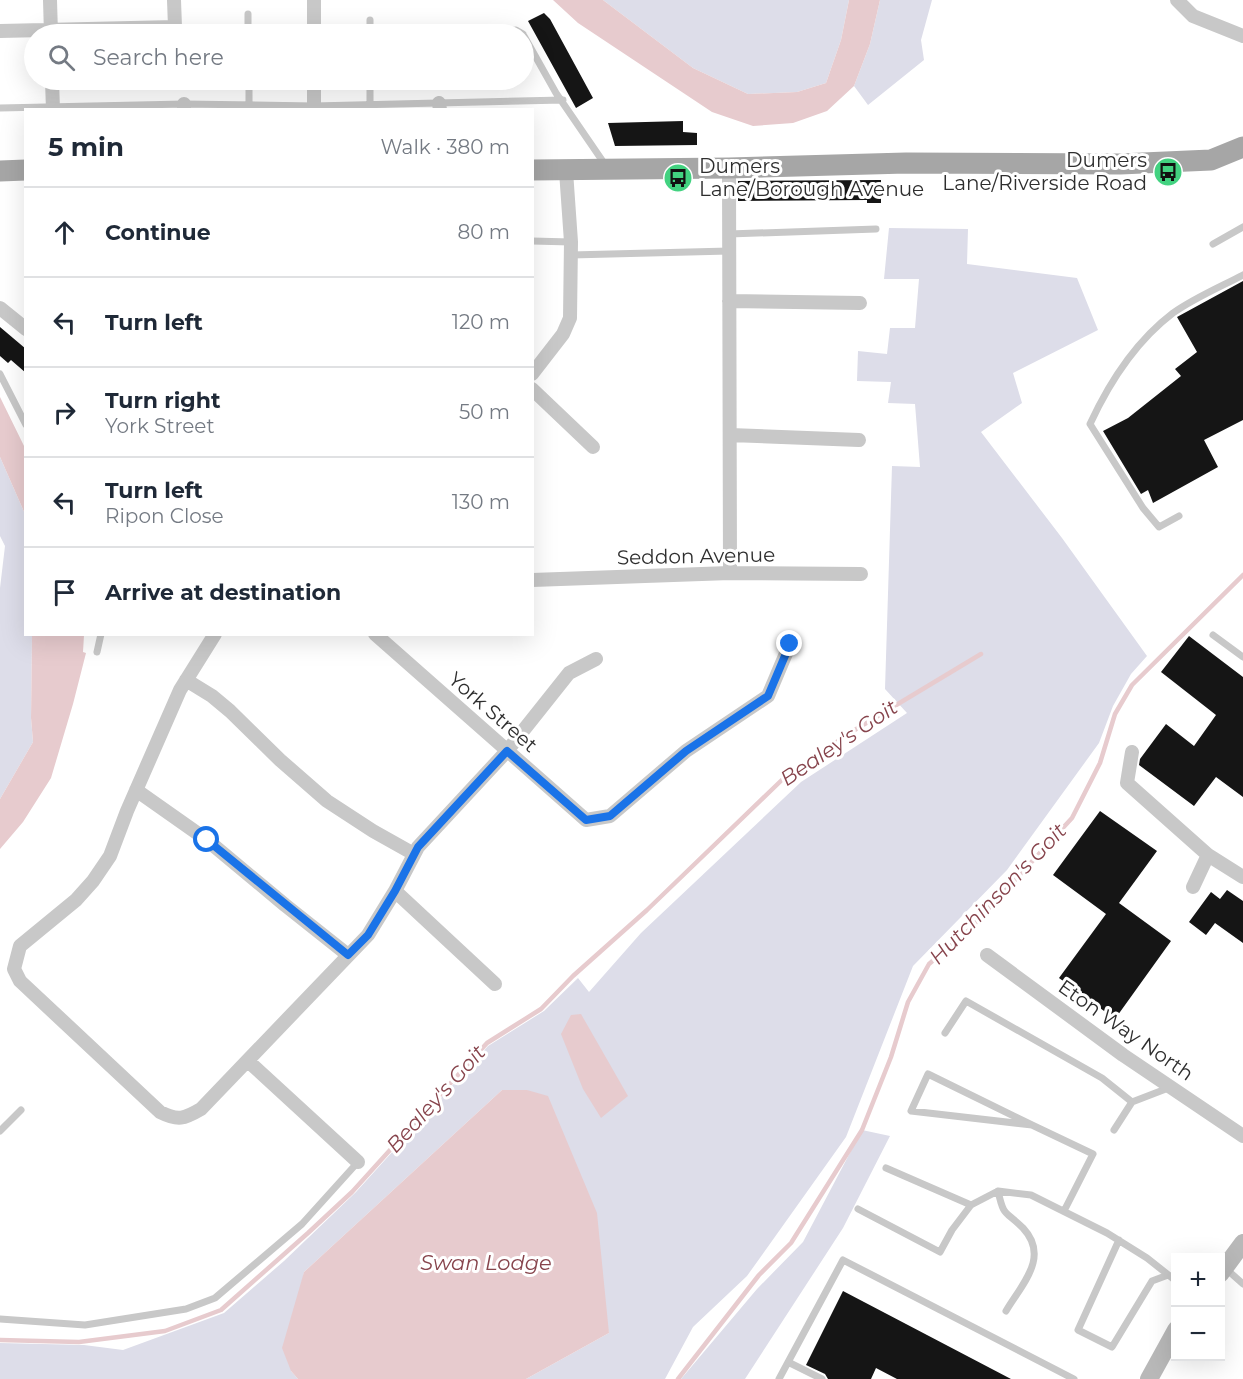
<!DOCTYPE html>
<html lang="en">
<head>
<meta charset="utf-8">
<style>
	body { margin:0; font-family:Montserrat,sans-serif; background:#f6f6f7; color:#1f2937 }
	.controls { position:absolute; right:18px; bottom:18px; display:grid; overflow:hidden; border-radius:0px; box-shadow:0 6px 24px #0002 }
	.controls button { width:54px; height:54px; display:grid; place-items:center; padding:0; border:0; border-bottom:2px solid #e0e1e3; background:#fff; color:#1f2937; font:30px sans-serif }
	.stop { position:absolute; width:18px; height:18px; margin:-14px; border:4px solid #1a73e8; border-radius:50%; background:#fff }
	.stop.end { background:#1a73e8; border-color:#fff; box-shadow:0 2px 6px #0008 }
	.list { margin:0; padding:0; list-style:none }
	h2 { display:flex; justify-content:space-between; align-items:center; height:78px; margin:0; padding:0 24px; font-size:26px }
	h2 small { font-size:20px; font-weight:400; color:#747a83 }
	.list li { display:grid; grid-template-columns:39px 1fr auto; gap:18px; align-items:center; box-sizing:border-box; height:90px; padding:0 24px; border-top:2px solid #e0e1e3 }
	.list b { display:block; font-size:22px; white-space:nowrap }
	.list p { margin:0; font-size:20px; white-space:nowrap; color:#747a83 }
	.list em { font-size:20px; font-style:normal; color:#747a83 }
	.icon { flex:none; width:33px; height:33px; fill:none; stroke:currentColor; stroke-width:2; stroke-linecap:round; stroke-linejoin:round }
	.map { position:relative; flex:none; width:1243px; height:1379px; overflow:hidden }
	.search { position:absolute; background:#fff; box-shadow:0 6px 24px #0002; left:24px; top:24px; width:510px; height:66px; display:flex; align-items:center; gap:15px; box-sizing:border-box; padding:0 21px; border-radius:33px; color:#747a83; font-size:22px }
	.panel { position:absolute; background:#fff; box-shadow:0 6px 24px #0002; left:24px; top:108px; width:510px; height:528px; border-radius:0px }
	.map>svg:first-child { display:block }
	.green { fill:#dddde9 }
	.water { fill:#e7cbce }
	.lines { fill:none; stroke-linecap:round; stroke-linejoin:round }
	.stream { stroke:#e7cbce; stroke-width:4.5 }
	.building { fill:#151515 }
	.lane { stroke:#c8c8c8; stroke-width:7 }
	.street { stroke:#c8c8c8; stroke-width:14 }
	.secondary { stroke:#b8b8b8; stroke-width:18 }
	.primary { stroke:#a6a6a6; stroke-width:21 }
	.route { stroke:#1a73e8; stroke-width:8 }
	.labels { text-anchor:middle; stroke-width:6; stroke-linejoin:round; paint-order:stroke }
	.poi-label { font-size:20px; fill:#2e2e2e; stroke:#fff; text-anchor:end }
	.street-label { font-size:20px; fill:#2e2e2e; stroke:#fff }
	.water-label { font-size:21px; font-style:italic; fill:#87444c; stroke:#fff }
</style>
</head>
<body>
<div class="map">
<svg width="1243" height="1379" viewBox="0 0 1243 1379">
	<rect width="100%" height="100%" fill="#fff"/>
	<path class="green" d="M 603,0 L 849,0 L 841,40 L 826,83 L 797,92 L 748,94 L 693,68 Z
		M 880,0 L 932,0 L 921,40 L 924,60 L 868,105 L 854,86 L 870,44 Z
		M 889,228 L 968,229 L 967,264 L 1077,278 L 1098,330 L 1013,373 L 1022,403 L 981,432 L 1062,538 L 1147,656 L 1131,674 L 1113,706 L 1099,743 L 1007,870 L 913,966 L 846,1137 L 747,1276 L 693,1327 L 665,1379 L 526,1379 L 609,1333 L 527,1090 L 502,1090 L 304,1272 L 291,1371 L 298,1379 L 0,1379 L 0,1343 L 84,1345 L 123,1350 L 224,1313 L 284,1261 L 356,1192 L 488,1046 L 544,1011 L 578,978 L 589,992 L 641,933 L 801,782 L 907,713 L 885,689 L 892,466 L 920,467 L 915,404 L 888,403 L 891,382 L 857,381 L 858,351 L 887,354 L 890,328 L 915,328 L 919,279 L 884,279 Z
		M 0,457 L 25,514 L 26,634 L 32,635 L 31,718 L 33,742 L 0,799 L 0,588 L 5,546 L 0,536 Z
		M 862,1130 L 890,1136 L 843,1228 L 745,1379 L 681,1379 L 757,1289 L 803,1242 Z"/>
	<path class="water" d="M 553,0 L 603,0 L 693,68 L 748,94 L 797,92 L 826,83 L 841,40 L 849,0 L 880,0 L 870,44 L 854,86 L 827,111 L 793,123 L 753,126 L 712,112 L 578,23 Z
		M 0,397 L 25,448 L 25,514 L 0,457 Z
		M 32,635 L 84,635 L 83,652 L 86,653 L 73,704 L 51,778 L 23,822 L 0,849 L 0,799 L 33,742 L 31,718 Z
		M 581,1014 L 628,1096 L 601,1118 L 583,1089 L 561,1034 L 571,1015 Z
		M 502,1090 L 527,1090 L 548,1096 L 597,1213 L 609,1333 L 526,1379 L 298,1379 L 291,1371 L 282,1348 L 304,1272 Z"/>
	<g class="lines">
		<path class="stream" d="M 0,1340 L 79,1342 L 165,1331 L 221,1310 L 308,1233 L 352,1192 L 487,1043 L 541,1009 L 573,976 L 647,910 L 787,775 L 853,731 L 981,654
			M 678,1379 L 759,1275 L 791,1243 L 862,1130 L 891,1057 L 908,1002 L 929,964 L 968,931 L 1072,818 L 1100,763 L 1115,714 L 1132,685 L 1243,575"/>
	</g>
	<path class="building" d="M 544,13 L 550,19 L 593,98 L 576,108 L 528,21 Z
		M 683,121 L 683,132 L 697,133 L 697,145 L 615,146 L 608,123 Z
		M 881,180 L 881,203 L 867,203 L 867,200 L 738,201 L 738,181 Z
		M 1243,281 L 1243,420 L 1204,440 L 1218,467 L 1153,503 L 1148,490 L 1141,494 L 1103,431 L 1128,418 L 1181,376 L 1175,369 L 1197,352 L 1177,317 Z
		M 0,327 L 26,349 L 26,373 L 11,360 L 8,363 L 0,356 Z
		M 1189,636 L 1243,677 L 1243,797 L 1216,777 L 1194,806 L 1139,765 L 1140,759 L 1166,724 L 1194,746 L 1216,715 L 1161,672 Z
		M 1100,811 L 1157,851 L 1119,903 L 1171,941 L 1115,1019 L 1059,978 L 1106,914 L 1053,875 Z
		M 1227,890 L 1243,901 L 1243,943 L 1215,923 L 1206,935 L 1189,922 L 1211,892 L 1220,899 Z
		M 843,1291 L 1011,1379 L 897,1379 L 876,1368 L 871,1379 L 828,1379 L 825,1374 L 806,1365 Z"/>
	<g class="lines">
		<path class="lane" d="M 248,14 L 248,34
			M 493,32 L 516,30 L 523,34
			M 370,34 L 370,20
			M 524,36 L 556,93 L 606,166
			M 249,80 L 249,105
			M 370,105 L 370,80
			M 0,108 L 184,104 L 314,106 L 563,100
			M 729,234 L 876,229
			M 532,241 L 571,242
			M 1213,244 L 1243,227
			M 571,255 L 729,251
			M 0,374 L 26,425
			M 1179,516 L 1159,527 L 1143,508 L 1090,424 C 1109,383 1136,341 1173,313 C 1194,298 1220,287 1243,275
			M 1213,635 L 1243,657
			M 97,652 L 101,634
			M 945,1033 L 966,1001 L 1102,1078 L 1132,1102 L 1171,1087
			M 1032,1125 L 928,1074 L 911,1111 L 1032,1125 L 1093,1154 L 1064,1211
			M 1114,1130 L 1132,1102
			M 0,1131 L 21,1110
			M 886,1168 L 971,1205
			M 998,1191 C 1004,1218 1005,1210 1023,1228 C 1050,1257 1022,1284 1006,1311
			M 858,1209 L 940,1252 L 952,1230 L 971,1205 L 998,1191 L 1031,1195 L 1107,1233 L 1147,1258 L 1176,1281
			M 1119,1240 L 1078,1330 L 1112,1347 L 1152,1281 L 1168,1275
			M 1225,1268 L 1243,1284
			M 0,1319 L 85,1325 L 186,1309 L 215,1298 L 302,1224 L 358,1162
			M 788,1362 L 822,1379
			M 779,1379 L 843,1260 L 1074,1379"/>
		<path class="street" d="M 50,0 L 51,34
			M 1177,0 L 1193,16 L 1243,36
			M 0,31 L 175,27 L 174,0
			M 314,34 L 314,0
			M 52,80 L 53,110
			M 439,103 L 440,110
			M 184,104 L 184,110
			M 314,110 L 314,80
			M 729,168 L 730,573
			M 729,301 L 860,303
			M 0,308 L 26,329
			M 532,374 L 563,334 L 570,318 L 571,242 L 566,171
			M 532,389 L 593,447
			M 730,435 L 859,440
			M 532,580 L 730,573 L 861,574
			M 215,634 L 180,690 L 127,811 L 110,856 L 93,881 L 76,900 L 20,946 L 14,969 L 20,981 L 160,1112 C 178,1121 184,1119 201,1109 L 368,935 L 395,891 L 418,847 L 507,751 L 569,673 L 596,659
			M 375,634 L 586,820 L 610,816 L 686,751 L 768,696 L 790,644
			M 186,680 L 212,696 L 230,711 L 280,760 L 327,801 L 373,831 L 414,854
			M 1132,752 L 1127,783 L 1208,855 L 1243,877
			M 136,790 L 207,840 L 285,905 L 348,955
			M 1193,887 L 1208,855
			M 395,891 L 495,984
			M 987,955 L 1123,1055 L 1243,1136
			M 248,1061 L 358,1162"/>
		<path class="secondary" d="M 1220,1274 L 1243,1243
			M 1149,1379 L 1176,1330"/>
		<path class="primary" d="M 532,170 L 729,168 L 906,163 L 1120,164 L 1211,160 L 1243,147
			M 0,171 L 26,170"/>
	</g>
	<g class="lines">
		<path class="route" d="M 207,840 L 348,955 L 368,935 L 395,891 L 418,847 L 507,751 L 586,820 L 610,816 L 686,751 L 768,696 L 790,644"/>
	</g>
	<defs>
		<g id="bus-disc" transform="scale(1.5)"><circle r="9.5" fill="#42d280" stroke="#fff"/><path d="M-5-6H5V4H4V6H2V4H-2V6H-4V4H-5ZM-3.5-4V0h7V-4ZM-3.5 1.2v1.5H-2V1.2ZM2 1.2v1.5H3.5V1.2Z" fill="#111"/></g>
	</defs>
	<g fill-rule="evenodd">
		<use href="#bus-disc" x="1168" y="172"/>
		<use href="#bus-disc" x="678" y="178"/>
	</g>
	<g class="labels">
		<g class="poi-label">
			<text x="1147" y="167">Dumers<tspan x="1147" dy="23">Lane/Riverside Road</tspan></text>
			<text x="699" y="173" text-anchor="start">Dumers<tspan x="699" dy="23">Lane/Borough Avenue</tspan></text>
		</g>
		<g class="street-label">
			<text transform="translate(696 556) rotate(-1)" y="7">Seddon Avenue</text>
			<text transform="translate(493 712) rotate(41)" y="7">York Street</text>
			<text transform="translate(1126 1030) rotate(35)" y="7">Eton Way North</text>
		</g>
		<g class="water-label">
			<text transform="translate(839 743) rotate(-34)" y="7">Bealey's Goit</text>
			<text transform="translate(998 894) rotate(-46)" y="7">Hutchinson's Goit</text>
			<text transform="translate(436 1099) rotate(-48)" y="7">Bealey's Goit</text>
			<text x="486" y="1270">Swan Lodge</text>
		</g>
	</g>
</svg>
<div class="controls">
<button>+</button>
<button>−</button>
</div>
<div class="stop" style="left:207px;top:840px"></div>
<div class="stop end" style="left:790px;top:644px"></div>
<div class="search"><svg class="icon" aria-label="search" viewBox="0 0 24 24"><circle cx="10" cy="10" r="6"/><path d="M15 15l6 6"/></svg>Search here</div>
<section class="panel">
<h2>5 min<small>Walk · 380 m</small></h2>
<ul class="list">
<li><svg class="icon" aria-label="ahead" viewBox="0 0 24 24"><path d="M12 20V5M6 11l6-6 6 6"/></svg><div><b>Continue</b></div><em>80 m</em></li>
<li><svg class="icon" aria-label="left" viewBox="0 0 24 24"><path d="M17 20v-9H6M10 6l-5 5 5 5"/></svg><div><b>Turn left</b></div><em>120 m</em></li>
<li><svg class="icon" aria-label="right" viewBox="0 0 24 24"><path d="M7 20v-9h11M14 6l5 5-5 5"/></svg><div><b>Turn right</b><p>York Street</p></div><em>50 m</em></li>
<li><svg class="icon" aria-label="left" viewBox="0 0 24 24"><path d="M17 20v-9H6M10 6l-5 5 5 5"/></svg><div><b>Turn left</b><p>Ripon Close</p></div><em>130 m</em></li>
<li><svg class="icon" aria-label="arrive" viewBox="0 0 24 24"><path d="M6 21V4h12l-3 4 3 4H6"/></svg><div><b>Arrive at destination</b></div></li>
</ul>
</section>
</div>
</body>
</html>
